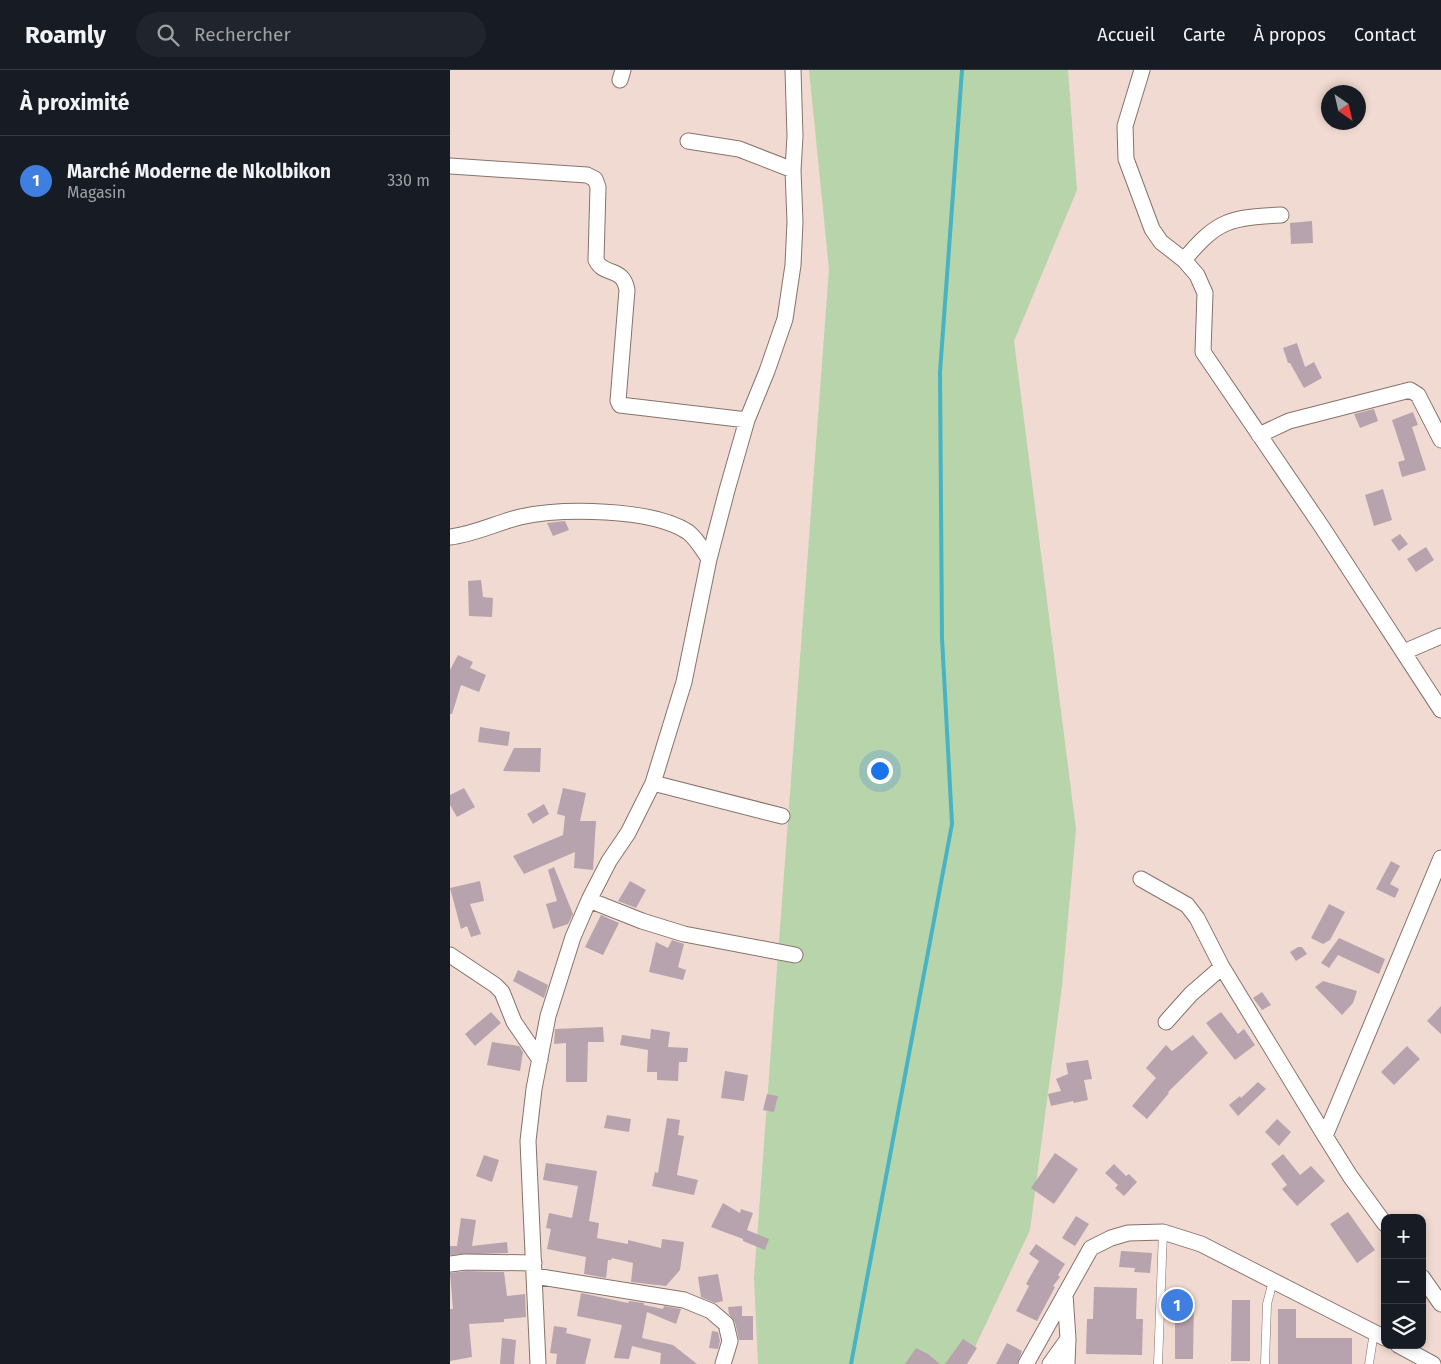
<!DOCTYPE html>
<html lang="fr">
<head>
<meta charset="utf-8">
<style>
	body { margin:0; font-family:"Fira Sans",sans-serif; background:#20242c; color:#f1f3f6 }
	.controls { position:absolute; right:15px; bottom:15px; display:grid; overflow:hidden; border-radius:10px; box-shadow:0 2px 8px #0003 }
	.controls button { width:45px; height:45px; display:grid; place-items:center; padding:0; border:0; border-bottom:1px solid #363941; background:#171b24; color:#f1f3f6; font:25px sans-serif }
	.compass { position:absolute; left:871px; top:15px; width:45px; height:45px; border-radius:50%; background:#171b24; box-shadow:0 2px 8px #0003; rotate:146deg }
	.you { position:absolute; left:429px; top:700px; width:18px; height:18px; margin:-12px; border:4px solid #fff; border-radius:50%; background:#1a73e8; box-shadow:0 0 0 8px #1a73e833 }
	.badge { display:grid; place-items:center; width:32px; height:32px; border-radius:50%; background:#ea580c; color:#fff; font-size:16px; font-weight:700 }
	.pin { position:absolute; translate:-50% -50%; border:2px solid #fff; box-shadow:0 1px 5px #0006 }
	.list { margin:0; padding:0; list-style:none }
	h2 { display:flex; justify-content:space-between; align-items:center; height:65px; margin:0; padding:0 20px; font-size:21px }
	h2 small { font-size:16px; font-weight:400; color:#9ea1a6 }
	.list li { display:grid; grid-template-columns:32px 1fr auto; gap:15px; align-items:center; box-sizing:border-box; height:90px; padding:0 20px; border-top:1px solid #363941 }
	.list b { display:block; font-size:19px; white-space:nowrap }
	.list p { margin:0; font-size:16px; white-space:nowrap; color:#9ea1a6 }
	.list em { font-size:16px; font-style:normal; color:#9ea1a6 }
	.icon { flex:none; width:28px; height:28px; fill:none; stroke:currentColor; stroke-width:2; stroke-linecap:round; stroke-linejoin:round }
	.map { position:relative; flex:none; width:991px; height:1294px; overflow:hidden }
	header { display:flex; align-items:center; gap:30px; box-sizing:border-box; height:70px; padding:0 25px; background:#171b24; border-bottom:1px solid #363941 }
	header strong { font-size:24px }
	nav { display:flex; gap:28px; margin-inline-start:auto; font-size:18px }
	.search { width:350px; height:45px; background:#20242c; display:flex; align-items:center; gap:12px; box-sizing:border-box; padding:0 18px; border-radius:28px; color:#9ea1a6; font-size:19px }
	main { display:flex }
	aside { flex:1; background:#171b24 }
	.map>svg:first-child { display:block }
	.green { fill:#b8d4aa }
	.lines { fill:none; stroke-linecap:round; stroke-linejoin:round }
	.stream { stroke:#48b3c3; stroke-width:4 }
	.building { fill:#b7a3ae }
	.lane-casing { stroke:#87736b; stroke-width:9 }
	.street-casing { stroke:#87736b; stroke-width:17 }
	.lane { stroke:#fff; stroke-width:8 }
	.street { stroke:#fff; stroke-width:15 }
</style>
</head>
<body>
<header>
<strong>Roamly</strong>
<div class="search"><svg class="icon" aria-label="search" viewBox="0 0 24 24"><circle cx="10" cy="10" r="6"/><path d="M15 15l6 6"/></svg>Rechercher</div>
<nav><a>Accueil</a><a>Carte</a><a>À propos</a><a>Contact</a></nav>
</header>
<main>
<aside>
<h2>À proximité<small></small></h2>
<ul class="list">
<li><span class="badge" style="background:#3f7fe0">1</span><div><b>Marché Moderne de Nkolbikon</b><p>Magasin</p></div><em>330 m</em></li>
</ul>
</aside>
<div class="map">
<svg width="991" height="1294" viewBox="0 0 991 1294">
	<rect width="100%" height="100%" fill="#f1dad1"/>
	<path class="green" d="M 359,0 L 618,0 L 627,120 L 564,271 L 626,759 L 612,916 L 580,1160 L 517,1294 L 308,1294 L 304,1208 L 379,199 Z"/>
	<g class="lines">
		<path class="stream" d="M 401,1294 L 502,754 L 492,568 L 490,302 L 512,0"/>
	</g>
	<path class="building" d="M 862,151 L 863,173 L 841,174 L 840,153 Z
		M 847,273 L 855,297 L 864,292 L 872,308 L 854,318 L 840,293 L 838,293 L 833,278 Z
		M 924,339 L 928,351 L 910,358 L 904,344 Z
		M 963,342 L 968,355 L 962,357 L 976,400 L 952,407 L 948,392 L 955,390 L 942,350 Z
		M 933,419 L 942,450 L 924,456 L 915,425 Z
		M 115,451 L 119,460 L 103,466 L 97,453 Z
		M 950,464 L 958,474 L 949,481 L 941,470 Z
		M 976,477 L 984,490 L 966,502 L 957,489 Z
		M 31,510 L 33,527 L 43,528 L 42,547 L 19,546 L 18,511 Z
		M 8,585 L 23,592 L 20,598 L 36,605 L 29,622 L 11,615 L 2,644 L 0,644 L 0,600 Z
		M 30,657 L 60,662 L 58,676 L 28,672 Z
		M 64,678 L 91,678 L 90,702 L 53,701 Z
		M 14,718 L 25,737 L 7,747 L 0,735 L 0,725 Z
		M 113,718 L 136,723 L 130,751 L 146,751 L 143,800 L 124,798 L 125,782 L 74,804 L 63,786 L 113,765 L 115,746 L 107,744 Z
		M 94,734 L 99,744 L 83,754 L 77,744 Z
		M 941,791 L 950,796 L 940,814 L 949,819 L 945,828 L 926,819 Z
		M 104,797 L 123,844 L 118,854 L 103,859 L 96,834 L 107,831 L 98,800 Z
		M 30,811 L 34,831 L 20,834 L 31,864 L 21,867 L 17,856 L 11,859 L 0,818 Z
		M 180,811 L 196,820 L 186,838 L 168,831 Z
		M 879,834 L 895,842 L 880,870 L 873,874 L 861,868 Z
		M 151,845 L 169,853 L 153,885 L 135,877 Z
		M 889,868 L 935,889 L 929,904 L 888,885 L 879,898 L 871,893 Z
		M 222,870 L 234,874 L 228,897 L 236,900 L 233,910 L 199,902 L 206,872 L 218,878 Z
		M 848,877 L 852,877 L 857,884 L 846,891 L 840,882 Z
		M 68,900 L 98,915 L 94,928 L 63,911 Z
		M 873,911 L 907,921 L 903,933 L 892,945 L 865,917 Z
		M 812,922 L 821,935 L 812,940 L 803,928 Z
		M 991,936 L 991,964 L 977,951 Z
		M 41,942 L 51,953 L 25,976 L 15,964 Z
		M 771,942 L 788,964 L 794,959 L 805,975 L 785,990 L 756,953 Z
		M 153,957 L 154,972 L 138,972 L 137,1012 L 116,1012 L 116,973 L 104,974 L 105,959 Z
		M 201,959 L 220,962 L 218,977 L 238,978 L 237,992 L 229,992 L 228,1011 L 207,1010 L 207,1002 L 197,1002 L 198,980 L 170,975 L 172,965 L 200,969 Z
		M 743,965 L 758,983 L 718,1022 L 719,1023 L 697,1049 L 682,1036 L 706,1008 L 696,998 L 716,975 L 722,981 Z
		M 42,972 L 69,976 L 73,982 L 70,1001 L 37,995 Z
		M 957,976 L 970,989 L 944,1015 L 931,1002 Z
		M 638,990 L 642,1009 L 634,1010 L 638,1030 L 624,1033 L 623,1031 L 601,1036 L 598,1024 L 611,1021 L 606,1009 L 618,1004 L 616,993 Z
		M 275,1001 L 298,1005 L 294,1031 L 271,1028 Z
		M 808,1012 L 816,1019 L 788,1046 L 779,1035 L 790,1026 L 791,1028 Z
		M 317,1024 L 328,1026 L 324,1042 L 313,1040 Z
		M 157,1045 L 181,1049 L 179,1062 L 154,1058 Z
		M 217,1048 L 230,1050 L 228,1065 L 234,1066 L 227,1105 L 248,1110 L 244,1125 L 202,1116 L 205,1102 L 208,1103 Z
		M 827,1049 L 841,1062 L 829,1076 L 815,1062 Z
		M 605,1083 L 628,1099 L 604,1134 L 581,1118 Z
		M 833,1084 L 850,1105 L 861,1096 L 875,1111 L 847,1136 L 832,1119 L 837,1115 L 821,1094 Z
		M 34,1085 L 49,1090 L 42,1112 L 26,1106 Z
		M 96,1093 L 147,1101 L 139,1151 L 149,1153 L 147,1168 L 178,1174 L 178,1170 L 211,1178 L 212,1169 L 234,1172 L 230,1200 L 216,1216 L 181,1212 L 183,1193 L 162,1188 L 161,1190 L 158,1190 L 156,1208 L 134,1204 L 136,1187 L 97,1179 L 101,1159 L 96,1158 L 99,1143 L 122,1148 L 128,1116 L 93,1110 Z
		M 664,1094 L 676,1106 L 679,1104 L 687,1112 L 674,1126 L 665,1118 L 668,1115 L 655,1103 Z
		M 273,1133 L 290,1143 L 291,1139 L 303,1143 L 297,1160 L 319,1169 L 315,1180 L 293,1171 L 293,1169 L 261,1157 Z
		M 898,1142 L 925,1180 L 907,1193 L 880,1154 Z
		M 626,1146 L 639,1154 L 625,1176 L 612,1168 Z
		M 11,1148 L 26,1150 L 22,1176 L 57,1172 L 58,1183 L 0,1185 L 0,1176 L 7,1176 Z
		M 586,1174 L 615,1194 L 608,1205 L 610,1207 L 603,1216 L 605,1217 L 587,1251 L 566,1241 L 579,1216 L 576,1214 L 589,1191 L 579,1184 Z
		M 671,1181 L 702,1183 L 700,1203 L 684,1202 L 685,1198 L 669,1197 Z
		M 16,1201 L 54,1202 L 57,1226 L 75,1224 L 76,1247 L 54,1249 L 54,1252 L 19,1254 L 22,1287 L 0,1291 L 0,1239 L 3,1239 L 0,1203 Z
		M 268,1204 L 273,1231 L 265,1233 L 251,1227 L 248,1207 Z
		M 644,1217 L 687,1218 L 686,1249 L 693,1249 L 692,1285 L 636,1284 L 637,1249 L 643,1249 Z
		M 131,1223 L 178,1233 L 179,1231 L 194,1233 L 194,1235 L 213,1239 L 214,1236 L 231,1239 L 226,1254 L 197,1242 L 192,1268 L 223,1275 L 247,1294 L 210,1294 L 211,1283 L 182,1276 L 179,1289 L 164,1288 L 172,1255 L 127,1246 Z
		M 725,1228 L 744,1228 L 743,1289 L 725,1289 Z
		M 782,1230 L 800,1230 L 800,1291 L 781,1291 Z
		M 292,1236 L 292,1246 L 303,1246 L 303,1270 L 289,1270 L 285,1252 L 279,1244 L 278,1237 Z
		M 828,1239 L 846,1239 L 846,1268 L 902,1268 L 902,1294 L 828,1294 Z
		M 104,1256 L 117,1258 L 116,1263 L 141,1269 L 135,1294 L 106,1294 L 107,1284 L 100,1283 Z
		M 262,1261 L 268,1262 L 270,1271 L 268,1279 L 259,1278 Z
		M 52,1268 L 66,1270 L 64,1294 L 50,1294 Z
		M 513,1269 L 527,1278 L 517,1294 L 495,1294 Z
		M 557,1273 L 572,1281 L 567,1294 L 546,1294 Z
		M 466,1278 L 478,1284 L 490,1294 L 455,1294 Z"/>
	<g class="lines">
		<g class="lane-casing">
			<path id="lane" d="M 708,1294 L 713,1162
				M 815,1294 L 817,1234 L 823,1211
				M 919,1294 L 924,1262"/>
		</g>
		<g class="street-casing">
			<path id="street" d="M 692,0 L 675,56 L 676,89 L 702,159 L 711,172 L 734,190 L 747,205 L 755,223 L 753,282 L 872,457 L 991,640
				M 170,10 L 173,0
				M 238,71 L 289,79 L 343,100
				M 0,96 L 137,105 L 145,109 L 148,117 L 146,190 C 154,207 173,196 177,220 L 168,331 L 170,335 L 297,350
				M 734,190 C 768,149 780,148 831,145
				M 809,365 L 839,351 L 960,320 L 968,325 L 991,370
				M 0,467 C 25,464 46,453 70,447 C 112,438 201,438 238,462 C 247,469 253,480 259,489
				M 954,582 L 991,566
				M 203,713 L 332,746
				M 691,809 L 737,835 L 747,848 L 772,897 L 875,1066
				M 139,830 L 192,851 L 234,864 L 345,885
				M 0,885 L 45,915 L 52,922 L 64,952 L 90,990
				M 716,952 L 741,924 L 772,897
				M 935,1154 L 900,1106 L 875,1066 L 991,788
				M 0,1194 L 15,1192 L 84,1193
				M 85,1206 L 234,1230 L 261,1241 L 276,1254 L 280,1271 L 273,1294
				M 972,1207 L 991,1234
				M 615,1224 L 618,1269 L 617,1294
				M 948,1275 L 983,1294
				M 88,1294 L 78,1071 L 84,1019 L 98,946 L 123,867 L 139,830 L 159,791 L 178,763 L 203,713 L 234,612 L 259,489 L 277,420 L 297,350 L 317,301 L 335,249 L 343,195 L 345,152 L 343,100 L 345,66 L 343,0
				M 576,1294 L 641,1178 L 661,1168 L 678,1163 L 713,1162 L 751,1174 L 935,1268
				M 600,1294 L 618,1269"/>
		</g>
		<use href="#lane" class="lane"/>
		<use href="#street" class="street"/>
	</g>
</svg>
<div class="controls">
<button>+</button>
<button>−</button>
<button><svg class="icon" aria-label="layers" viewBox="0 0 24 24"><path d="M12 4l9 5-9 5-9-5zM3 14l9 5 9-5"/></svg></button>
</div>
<svg class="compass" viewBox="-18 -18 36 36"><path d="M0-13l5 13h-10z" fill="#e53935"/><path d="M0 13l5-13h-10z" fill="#9ea1a6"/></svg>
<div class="you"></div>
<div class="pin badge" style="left:727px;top:1235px;background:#3f7fe0">1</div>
</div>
</main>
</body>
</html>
